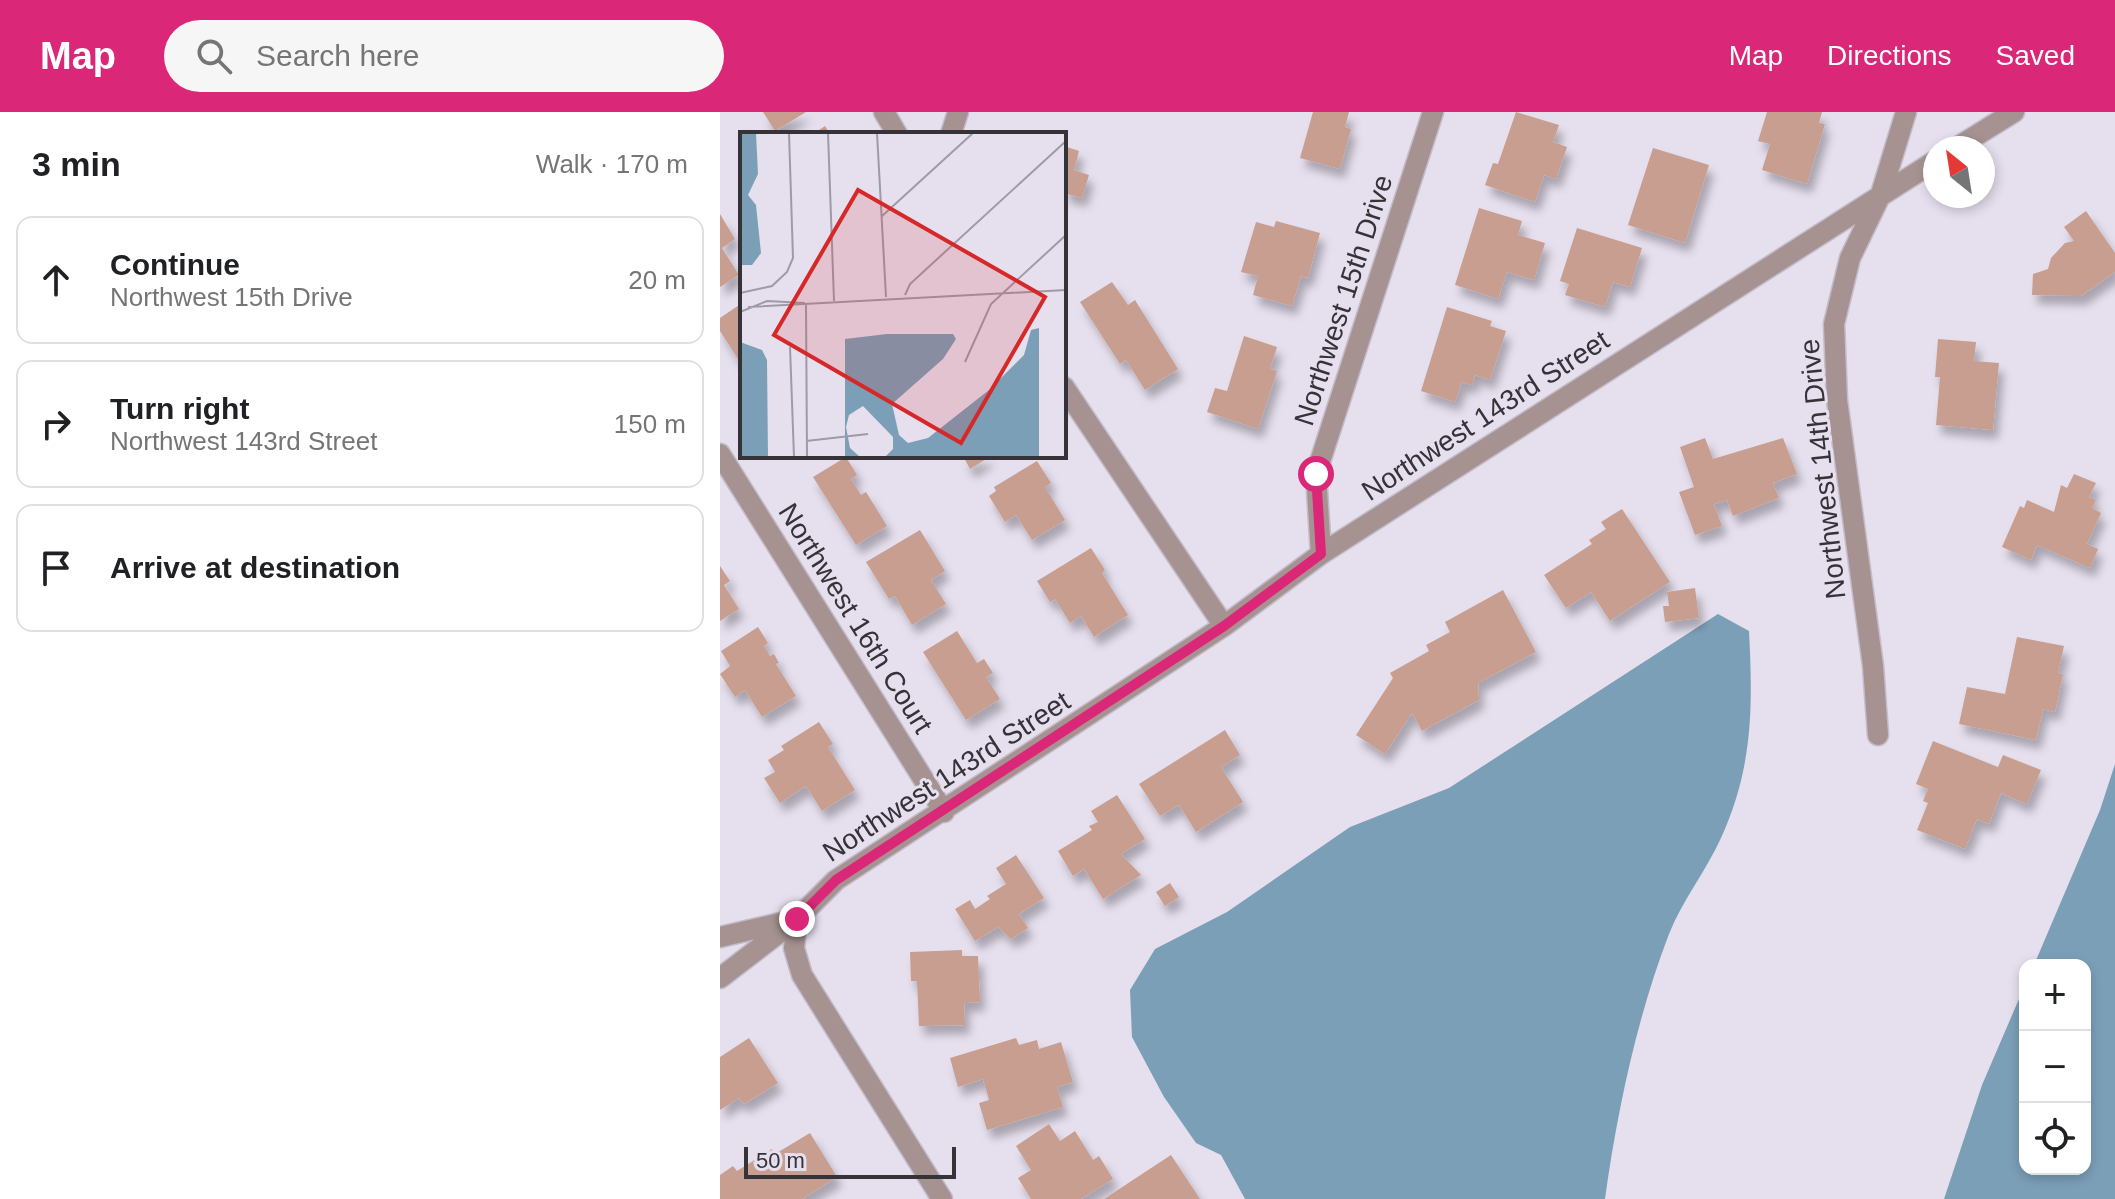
<!DOCTYPE html>
<html lang="en">
<head>
<meta charset="utf-8">
<style>
	body { margin:0; font-family:Arial,sans-serif; background:#f6f6f6; color:#202124 }
	.controls { position:absolute; right:24px; bottom:24px; display:grid; overflow:hidden; border-radius:16px; box-shadow:0 4px 12px #0003 }
	.controls button { width:72px; height:72px; display:grid; place-items:center; padding:0; border:0; border-bottom:2px solid #e0e0e0; background:#fff; color:#202124; font:40px sans-serif }
	.compass { position:absolute; left:1203px; top:24px; width:72px; height:72px; border-radius:50%; background:#fff; box-shadow:0 4px 12px #0003; rotate:330deg }
	.scale { position:absolute; left:24px; bottom:20px; width:212px; box-sizing:border-box; padding-left:8px; border:4px solid #353238; border-top:0; font-size:22px; line-height:28px; white-space:nowrap; color:#353238; -webkit-text-stroke:6px #e6dfee; paint-order:stroke }
	.stop { position:absolute; width:24px; height:24px; margin:-18px; border:6px solid #db2777; border-radius:50%; background:#fff }
	.stop.end { background:#db2777; border-color:#fff; box-shadow:0 2px 8px #0008 }
	.list { margin:0; padding:0; list-style:none }
	h2 { display:flex; justify-content:space-between; align-items:center; height:104px; margin:0; padding:0 32px; font-size:34px }
	h2 small { font-size:26px; font-weight:400; color:#757577 }
	.list li { display:grid; grid-template-columns:52px 1fr auto; gap:24px; align-items:center; box-sizing:border-box; height:128px; margin:0 16px 16px; padding:0 16px; border:2px solid #e0e0e0; border-radius:16px }
	.list b { display:block; font-size:30px; white-space:nowrap }
	.list p { margin:0; font-size:26px; white-space:nowrap; color:#757577 }
	.list em { font-size:26px; font-style:normal; color:#757577 }
	.icon { flex:none; width:44px; height:44px; fill:none; stroke:currentColor; stroke-width:2; stroke-linecap:round; stroke-linejoin:round }
	.map { position:relative; flex:none; width:1395px; height:1087px; overflow:hidden }
	header { display:flex; align-items:center; gap:48px; box-sizing:border-box; height:112px; padding:0 40px; background:#db2777; color:#fff }
	header strong { font-size:38px }
	nav { display:flex; gap:44px; margin-inline-start:auto; font-size:28px }
	.search { width:560px; height:72px; background:#f6f6f6; display:flex; align-items:center; gap:20px; box-sizing:border-box; padding:0 28px; border-radius:44px; color:#757577; font-size:30px }
	main { display:flex }
	aside { flex:1; background:#fff }
	.map>svg:first-child { display:block }
	.water { fill:#7c9fb8 }
	.building { fill:#c79e90; filter:url(#shadow) }
	.lines { fill:none; stroke-linecap:round; stroke-linejoin:round }
	.minor-casing { stroke:#c3bcca; stroke-width:23 }
	.minor { stroke:#a69391; stroke-width:20 }
	.route { stroke:#db2777; stroke-width:10 }
	.labels { text-anchor:middle; stroke-width:6; stroke-linejoin:round; paint-order:stroke }
	.street-label { font-size:28px; fill:#353238; stroke:#e6dfee }
	.inset-road { fill:none; stroke:#9f9aa5; stroke-width:2 }
	.view { fill:#d62828; fill-opacity:0.15; stroke:#d62828; stroke-width:4 }
	.inset-edge { fill:none; stroke:#353238; stroke-width:4 }
</style>
</head>
<body>
<header>
<strong>Map</strong>
<div class="search"><svg class="icon" aria-label="search" viewBox="0 0 24 24"><circle cx="10" cy="10" r="6"/><path d="M15 15l6 6"/></svg>Search here</div>
<nav><a>Map</a><a>Directions</a><a>Saved</a></nav>
</header>
<main>
<aside>
<h2>3 min<small>Walk · 170 m</small></h2>
<ul class="list">
<li><svg class="icon" aria-label="ahead" viewBox="0 0 24 24"><path d="M12 20V5M6 11l6-6 6 6"/></svg><div><b>Continue</b><p>Northwest 15th Drive</p></div><em>20 m</em></li>
<li><svg class="icon" aria-label="right" viewBox="0 0 24 24"><path d="M7 20v-9h11M14 6l5 5-5 5"/></svg><div><b>Turn right</b><p>Northwest 143rd Street</p></div><em>150 m</em></li>
<li><svg class="icon" aria-label="arrive" viewBox="0 0 24 24"><path d="M6 21V4h12l-3 4 3 4H6"/></svg><div><b>Arrive at destination</b></div></li>
</ul>
</aside>
<div class="map">
<svg width="1395" height="1087" viewBox="0 0 1395 1087">
	<defs>
		<filter id="shadow"><feDropShadow dx="5" dy="9" stdDeviation="4" flood-color="#0004"/></filter>
	</defs>
	<rect width="100%" height="100%" fill="#e6dfee"/>
	<path class="water" d="M 998,502 L 1029,519 C 1033,595 1033,656 1001,726 C 986,759 962,789 949,822 C 917,905 897,1000 885,1087 L 525,1087 L 501,1043 L 476,1031 L 444,985 L 412,925 L 410,878 L 435,837 L 507,800 L 630,715 L 729,676 Z
		M 1395,652 L 1395,1087 L 1224,1087 L 1262,973 L 1305,873 L 1305,1057 L 1365,1057 L 1365,853 L 1314,853 L 1380,698 Z"/>
	<path class="building" d="M 43,0 L 86,0 L 55,19 Z
		M 593,0 L 629,0 L 625,15 L 631,17 L 620,57 L 580,46 Z
		M 796,0 L 839,13 L 833,30 L 847,35 L 836,67 L 824,63 L 815,90 L 765,73 L 773,51 L 778,52 Z
		M 1047,0 L 1102,0 L 1099,11 L 1105,12 L 1087,72 L 1042,58 L 1050,32 L 1038,29 Z
		M 105,14 L 110,22 L 93,22 Z
		M 344,34 L 359,39 L 354,58 L 369,63 L 362,86 L 344,81 Z
		M 933,36 L 989,53 L 965,131 L 908,113 Z
		M 759,96 L 802,109 L 798,123 L 825,131 L 814,168 L 787,160 L 778,187 L 735,173 Z
		M 1366,99 L 1395,141 L 1395,160 L 1361,184 L 1312,183 L 1313,162 L 1328,157 L 1331,146 L 1345,131 L 1354,129 L 1344,115 Z
		M 0,102 L 15,127 L 2,136 L 19,163 L 0,175 Z
		M 556,109 L 600,121 L 588,166 L 581,164 L 572,194 L 533,183 L 538,164 L 521,160 L 536,110 L 554,115 Z
		M 857,116 L 922,136 L 910,175 L 893,170 L 885,195 L 845,183 L 849,172 L 840,169 Z
		M 392,170 L 408,193 L 415,188 L 458,257 L 425,278 L 406,248 L 400,252 L 360,190 Z
		M 22,191 L 22,253 L 0,219 L 0,206 Z
		M 727,195 L 772,209 L 770,214 L 786,219 L 770,268 L 755,263 L 752,273 L 742,270 L 735,290 L 701,279 Z
		M 524,224 L 557,235 L 550,257 L 557,259 L 538,317 L 487,300 L 495,276 L 507,279 Z
		M 1218,227 L 1256,230 L 1254,249 L 1279,251 L 1273,318 L 1216,313 L 1220,265 L 1215,265 Z
		M 985,326 L 993,347 L 1063,326 L 1077,362 L 1053,371 L 1059,386 L 1013,404 L 1007,388 L 994,392 L 1002,414 L 975,423 L 959,380 L 974,375 L 960,335 Z
		M 243,344 L 271,344 L 250,357 Z
		M 126,345 L 137,363 L 131,367 L 141,383 L 146,380 L 167,414 L 136,433 L 93,365 Z
		M 317,349 L 331,371 L 325,375 L 345,408 L 312,428 L 296,403 L 285,410 L 269,384 L 276,379 L 274,375 Z
		M 1354,362 L 1376,371 L 1369,385 L 1376,388 L 1372,396 L 1381,401 L 1367,432 L 1378,437 L 1370,456 L 1317,433 L 1311,448 L 1282,435 L 1300,394 L 1304,396 L 1307,388 L 1334,400 L 1341,373 L 1347,376 Z
		M 902,397 L 950,470 L 890,509 L 871,480 L 846,496 L 824,463 L 872,432 L 869,428 L 886,417 L 881,410 Z
		M 200,418 L 225,459 L 211,468 L 226,492 L 192,513 L 175,484 L 169,487 L 146,450 Z
		M 371,436 L 385,458 L 382,461 L 408,503 L 374,525 L 361,504 L 350,511 L 335,487 L 330,490 L 317,469 Z
		M 0,454 L 10,469 L 4,473 L 19,497 L 0,509 Z
		M 975,476 L 979,506 L 945,510 L 943,494 L 949,494 L 947,480 Z
		M 783,478 L 816,540 L 758,571 L 759,588 L 702,619 L 692,601 L 665,642 L 636,623 L 673,566 L 670,561 L 709,539 L 706,533 L 730,520 L 725,510 Z
		M 38,515 L 48,531 L 44,534 L 50,544 L 54,542 L 59,551 L 56,552 L 76,584 L 42,605 L 25,578 L 15,585 L 0,562 L 10,554 L 1,539 Z
		M 237,519 L 257,551 L 264,547 L 273,561 L 266,565 L 280,587 L 246,608 L 203,540 Z
		M 1297,525 L 1344,534 L 1338,561 L 1343,562 L 1335,600 L 1323,597 L 1316,628 L 1239,612 L 1247,575 L 1285,582 Z
		M 99,610 L 113,632 L 108,635 L 135,678 L 102,699 L 86,674 L 60,691 L 44,666 L 55,660 L 48,648 L 64,638 L 61,634 Z
		M 505,618 L 520,643 L 501,655 L 523,690 L 476,720 L 459,693 L 440,704 L 419,672 Z
		M 1213,629 L 1278,655 L 1283,643 L 1321,658 L 1307,692 L 1281,681 L 1269,712 L 1257,707 L 1245,737 L 1197,718 L 1208,691 L 1203,689 L 1208,677 L 1196,672 Z
		M 397,683 L 425,727 L 401,742 L 421,763 L 383,787 L 364,757 L 353,764 L 338,739 L 372,718 L 369,714 L 378,710 L 371,699 Z
		M 296,743 L 324,786 L 299,802 L 308,816 L 291,827 L 278,815 L 255,829 L 235,797 L 250,788 L 255,797 L 270,787 L 267,784 L 286,772 L 276,756 Z
		M 450,771 L 459,785 L 445,794 L 436,780 Z
		M 242,838 L 242,844 L 258,844 L 260,890 L 244,891 L 245,913 L 199,914 L 197,869 L 191,869 L 190,840 Z
		M 29,926 L 58,971 L 24,992 L 19,986 L 0,998 L 0,945 Z
		M 296,926 L 299,933 L 317,928 L 319,937 L 341,930 L 353,970 L 337,975 L 343,995 L 267,1018 L 259,991 L 269,988 L 263,967 L 238,975 L 230,946 Z
		M 329,1012 L 340,1029 L 355,1019 L 373,1048 L 379,1044 L 393,1067 L 361,1087 L 311,1087 L 298,1066 L 311,1058 L 296,1034 Z
		M 90,1021 L 117,1065 L 82,1087 L 0,1087 L 0,1063 L 13,1054 L 17,1059 L 52,1037 L 55,1042 Z
		M 451,1043 L 480,1087 L 384,1087 Z"/>
	<g class="lines">
		<g class="minor-casing">
			<path id="minor" d="M 164,0 L 177,22
				M 231,22 L 238,0
				M 1236,36 L 1294,0
				M 344,275 L 504,514
				M 0,342 L 224,700
				M 601,442 L 596,362 L 713,0
				M 1158,623 L 1153,554 L 1117,288 L 1114,212 L 1130,146 L 1161,82 L 1186,0
				M 77,807 L 74,836 L 82,863 L 222,1087
				M 0,825 L 73,808
				M 0,866 L 77,807 L 116,768 L 504,514 L 601,442 L 1215,49"/>
		</g>
		<use href="#minor" class="minor"/>
	</g>
	<g class="lines">
		<path class="route" d="M 77,807 L 116,768 L 504,514 L 601,442 L 596,362"/>
	</g>
	<g class="labels">
		<g class="street-label">
			<text transform="translate(623 188) rotate(-72)" y="10">Northwest 15th Drive</text>
			<text transform="translate(765 303) rotate(-33)" y="10">Northwest 143rd Street</text>
			<text transform="translate(1102 357) rotate(-96)" y="10">Northwest 14th Drive</text>
			<text transform="translate(136 506) rotate(58)" y="10">Northwest 16th Court</text>
			<text transform="translate(226 664) rotate(-33)" y="10">Northwest 143rd Street</text>
		</g>
	</g>
	<g transform="translate(20 20)">
		<rect width="326" height="326" fill="#e6dfee"/>
		<path d="M 0,1 L 16,1 L 18,42 L 8,63 L 16,73 L 21,121 L 12,133 L 0,133 ZM 299,196 L 299,325 L 145,325 L 153,317 L 153,305 L 123,274 L 109,283 L 106,295 L 110,316 L 120,325 L 105,325 L 105,207 L 147,202 L 213,202 L 216,207 L 203,227 L 152,272 L 159,303 L 168,311 L 188,306 L 249,258 L 284,223 L 291,198 ZM 0,210 L 22,218 L 27,228 L 28,325 L 0,325 Z" fill="#7c9fb8"/>
		<path class="inset-road" d="M 88,1 L 94,169M 137,1 L 146,165M 141,85 L 233,1M 0,161 L 32,154 L 47,140 L 53,126 L 49,1M 165,163 L 170,152 L 326,9M 66,172 L 67,325M 8,175 L 326,158M 0,180 L 27,169 L 65,171M 50,215 L 54,325M 225,230 L 251,172 L 326,103M 66,309 L 128,302"/>
		<path class="view" d="M 118,58 L 305,165 L 221,311 L 34,203 Z"/>
		<rect width="326" height="326" class="inset-edge"/>
	</g>
</svg>
<div class="controls">
<button>+</button>
<button>−</button>
<button><svg class="icon" aria-label="locate" viewBox="0 0 24 24"><circle cx="12" cy="12" r="6"/><path d="M12 2v4M12 18v4M2 12h4M18 12h4"/></svg></button>
</div>
<svg class="compass" viewBox="-18 -18 36 36"><path d="M0-13l5 13h-10z" fill="#e53935"/><path d="M0 13l5-13h-10z" fill="#757577"/></svg>
<div class="scale">50 m</div>
<div class="stop" style="left:596px;top:362px"></div>
<div class="stop end" style="left:77px;top:807px"></div>
</div>
</main>
</body>
</html>
